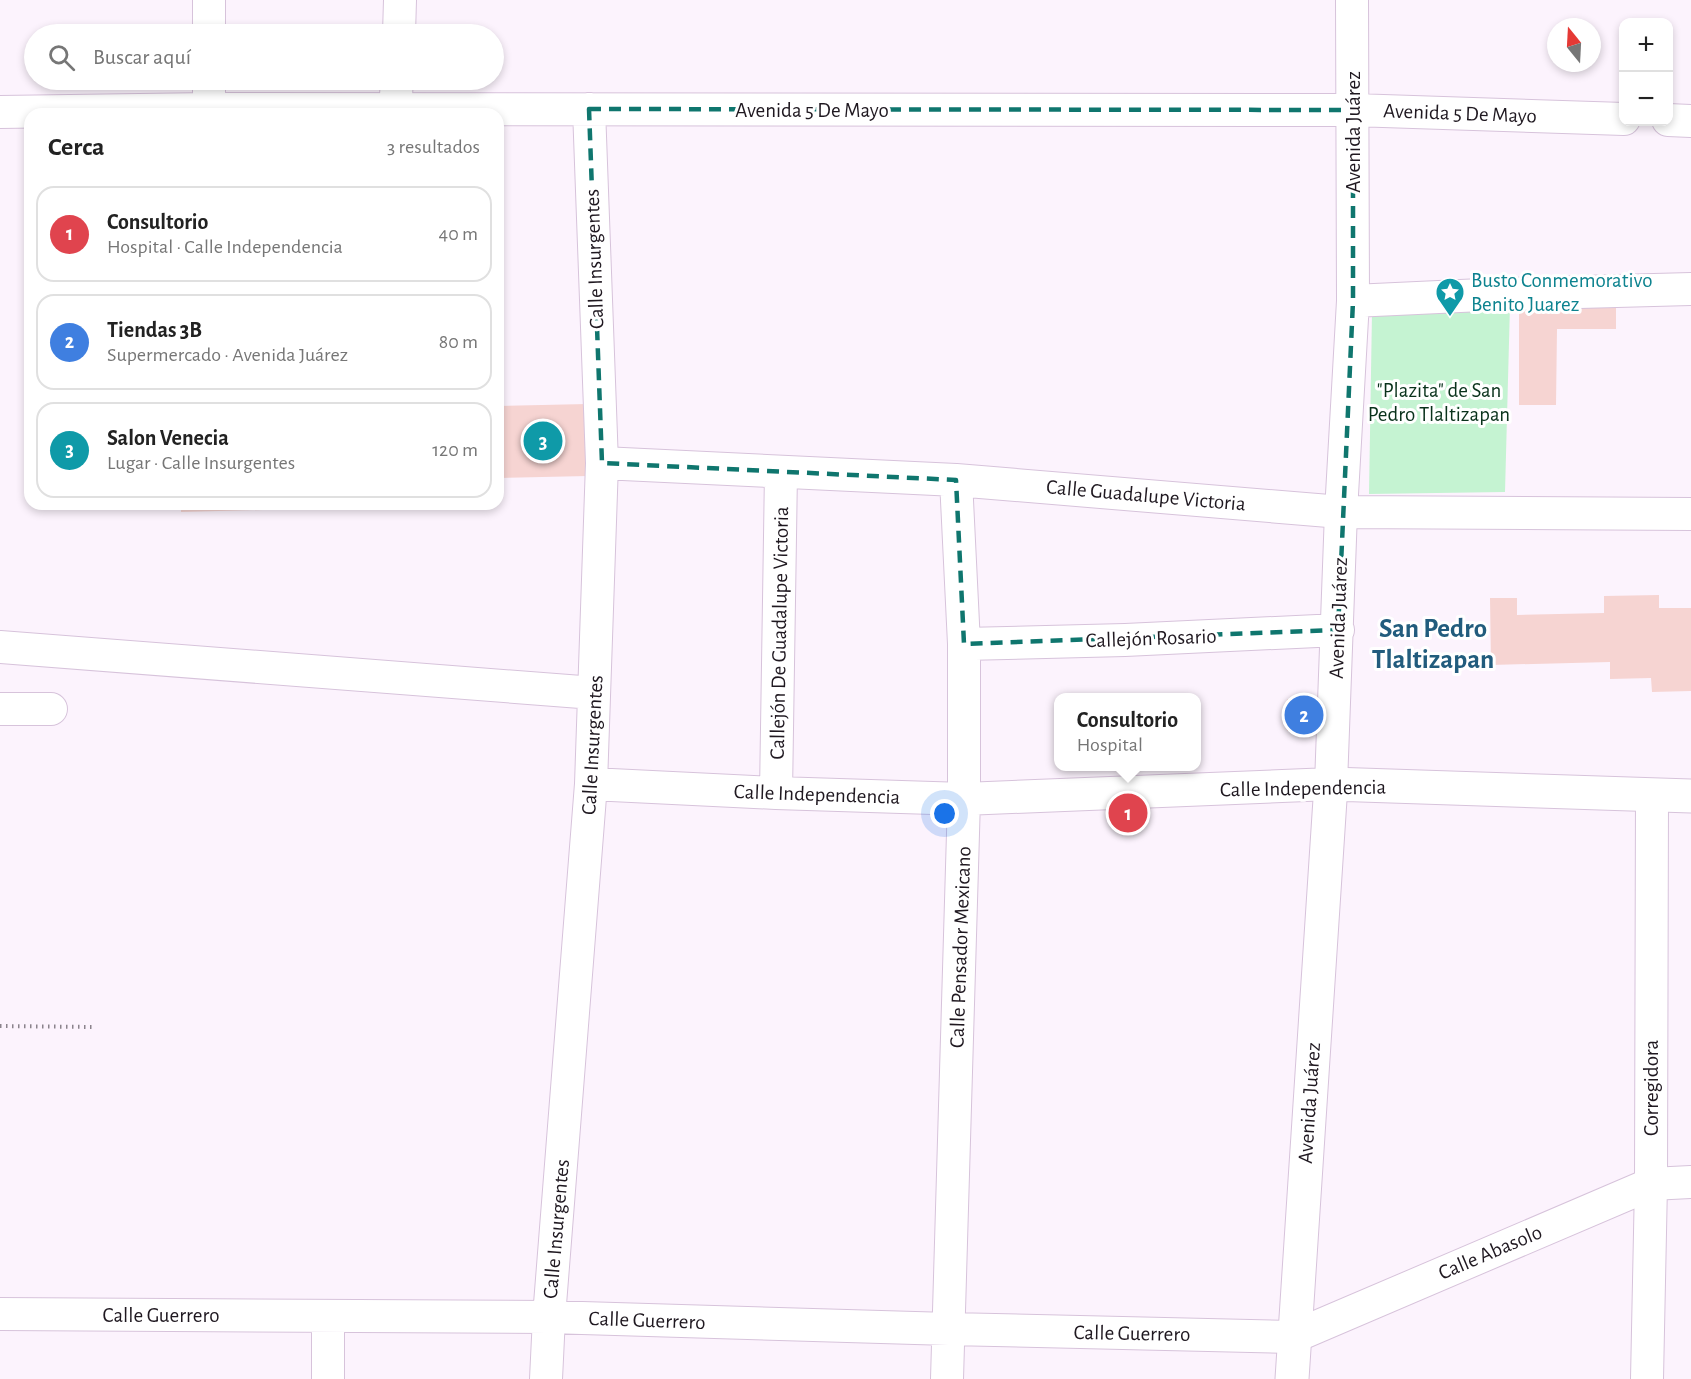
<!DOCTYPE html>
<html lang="es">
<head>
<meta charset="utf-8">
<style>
	body { margin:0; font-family:"Alegreya Sans",sans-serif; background:#f2f2f2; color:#222 }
	.controls { position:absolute; right:18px; top:18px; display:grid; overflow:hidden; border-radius:12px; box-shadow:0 3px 9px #0003 }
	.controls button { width:54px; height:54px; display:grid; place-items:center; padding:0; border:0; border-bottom:2px solid #e0e0e0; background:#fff; color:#222; font:30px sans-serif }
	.compass { position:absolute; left:1547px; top:18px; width:54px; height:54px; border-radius:50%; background:#fff; box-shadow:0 3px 9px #0003; rotate:342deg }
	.you { position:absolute; left:945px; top:814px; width:21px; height:21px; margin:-15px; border:4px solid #fff; border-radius:50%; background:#1a73e8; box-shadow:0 0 0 9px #1a73e833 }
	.badge { display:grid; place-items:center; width:39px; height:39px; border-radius:50%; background:#ea580c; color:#fff; font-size:20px; font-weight:700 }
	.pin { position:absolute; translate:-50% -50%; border:3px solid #fff; box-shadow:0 2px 6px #0006 }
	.popup { position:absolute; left:1054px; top:693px; width:147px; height:78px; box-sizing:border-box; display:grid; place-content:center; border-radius:12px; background:#fff; filter:drop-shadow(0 2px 4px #0005); font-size:20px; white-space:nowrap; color:#767676 }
	.popup b { font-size:22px; color:#222 }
	.popup::after { content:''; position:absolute; left:50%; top:100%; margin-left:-12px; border:12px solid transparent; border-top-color:#fff }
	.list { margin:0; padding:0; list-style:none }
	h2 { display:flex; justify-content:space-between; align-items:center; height:78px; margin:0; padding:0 24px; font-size:26px }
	h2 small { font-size:20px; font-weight:400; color:#767676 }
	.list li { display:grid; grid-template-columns:39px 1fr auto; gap:18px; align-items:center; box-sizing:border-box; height:96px; margin:0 12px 12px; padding:0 12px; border:2px solid #e0e0e0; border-radius:18px }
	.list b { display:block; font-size:22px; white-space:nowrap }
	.list p { margin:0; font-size:20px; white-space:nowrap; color:#767676 }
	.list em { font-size:20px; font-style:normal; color:#767676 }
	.icon { flex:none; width:33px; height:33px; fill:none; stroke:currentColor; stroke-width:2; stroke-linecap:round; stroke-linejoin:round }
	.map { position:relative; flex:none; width:1691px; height:1379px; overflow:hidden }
	.search { position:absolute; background:#fff; box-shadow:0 3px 9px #0003; left:24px; top:24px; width:480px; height:66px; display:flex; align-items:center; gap:15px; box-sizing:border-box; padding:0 21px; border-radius:33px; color:#767676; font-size:22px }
	.panel { position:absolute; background:#fff; box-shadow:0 3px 9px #0003; left:24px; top:108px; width:480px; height:402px; border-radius:18px }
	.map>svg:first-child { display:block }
	.green { fill:#c5f3d2 }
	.building { fill:#f6d4d2 }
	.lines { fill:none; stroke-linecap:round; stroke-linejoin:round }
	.minor-casing { stroke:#d7c3db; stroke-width:34 }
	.tertiary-casing { stroke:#d7c3db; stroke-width:35 }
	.path { stroke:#8b838c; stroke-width:4; stroke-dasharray:1.5 4.5; stroke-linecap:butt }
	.minor { stroke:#fff; stroke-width:32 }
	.tertiary { stroke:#fff; stroke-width:33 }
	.marked { fill:none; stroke:#0f766e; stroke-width:4.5; stroke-dasharray:12 8; stroke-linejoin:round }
	.labels { text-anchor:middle; stroke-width:6; stroke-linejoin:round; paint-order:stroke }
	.street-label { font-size:21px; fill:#1f1820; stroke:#fff }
	.culture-label { font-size:21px; fill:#0d838f; stroke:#fff; text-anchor:start }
	.park-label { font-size:21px; fill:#09321b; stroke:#fff }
	.district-label { font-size:27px; font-weight:bold; fill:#225c7d; stroke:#fff }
</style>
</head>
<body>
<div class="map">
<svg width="1691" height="1379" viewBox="0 0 1691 1379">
	<rect width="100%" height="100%" fill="#fcf3fd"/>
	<path class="green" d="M 1510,305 L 1505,492 L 1369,494 L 1372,312 Z"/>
	<path class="building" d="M 1519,300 L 1616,300 L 1616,329 L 1557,329 L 1556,405 L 1519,405 Z
		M 587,404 L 588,476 L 498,478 L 498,406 Z
		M 181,504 L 338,504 L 338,508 L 181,512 Z
		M 1659,595 L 1659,608 L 1691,608 L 1691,691 L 1652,692 L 1651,678 L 1610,679 L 1610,662 L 1491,665 L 1490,598 L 1517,598 L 1517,615 L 1604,613 L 1604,596 Z
		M 1287,699 L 1322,699 L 1321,731 L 1287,731 Z"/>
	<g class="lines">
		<g class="minor-casing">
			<path id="minor" d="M 209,34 L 209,0
				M 399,34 L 400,0
				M 209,109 L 209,80
				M 395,111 L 397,80
				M 0,112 L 209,109 L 1353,110 L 1624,119
				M 1668,120 L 1691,121
				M 1353,301 L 1503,294 L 1691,289
				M 602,463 L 956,480 L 1341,512 L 1691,514
				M 964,644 L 1125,640 L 1338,630
				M 0,647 L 594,693
				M 0,709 L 51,709
				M 591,784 L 776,793 L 964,799 L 1331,784 L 1341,512 L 1353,301 L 1352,0
				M 776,793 L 781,472
				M 0,1314 L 549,1317 L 949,1329 L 1293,1337 L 1651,1184 L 1691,1182
				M 328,1316 L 328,1379
				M 546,1379 L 549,1317 L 591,784 L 602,463 L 589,109
				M 947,1379 L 964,799 L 964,644 L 956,480
				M 1647,1379 L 1651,1184 L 1652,796"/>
		</g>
		<g class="tertiary-casing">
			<path id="tertiary" d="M 1292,1379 L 1331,784 L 1691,796"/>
		</g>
		<path class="path" d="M 0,1026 L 92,1027"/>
		<use href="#minor" class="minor"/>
		<use href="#tertiary" class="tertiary"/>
	</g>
	<path class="marked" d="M 589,109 L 1353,110 L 1353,301 L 1338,630 L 964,644 L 956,480 L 602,463 Z"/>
	<defs>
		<g id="sight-pin" transform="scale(1.5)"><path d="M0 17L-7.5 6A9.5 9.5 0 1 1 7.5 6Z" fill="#0f9aa8" stroke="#fff"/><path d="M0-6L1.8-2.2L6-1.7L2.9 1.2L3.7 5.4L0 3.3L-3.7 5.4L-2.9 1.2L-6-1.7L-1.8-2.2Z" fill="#fff"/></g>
	</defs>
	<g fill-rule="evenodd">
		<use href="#sight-pin" x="1450" y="292"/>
	</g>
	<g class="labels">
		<g class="street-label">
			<text x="812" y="117">Avenida 5 De Mayo</text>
			<text transform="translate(1460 113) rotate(2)" y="7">Avenida 5 De Mayo</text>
			<text transform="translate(1353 132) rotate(-90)" y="7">Avenida Juárez</text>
			<text transform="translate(594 259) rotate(-92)" y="7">Calle Insurgentes</text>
			<text transform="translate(1146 495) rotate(5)" y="7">Calle Guadalupe Victoria</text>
			<text transform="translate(1338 618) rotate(-88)" y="7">Avenida Juárez</text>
			<text transform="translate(779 633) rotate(-89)" y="7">Callejón De Guadalupe Victoria</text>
			<text transform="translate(1151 638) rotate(-2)" y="7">Callejón Rosario</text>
			<text transform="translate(592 745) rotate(-87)" y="7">Calle Insurgentes</text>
			<text transform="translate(1303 788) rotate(-1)" y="7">Calle Independencia</text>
			<text transform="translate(817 794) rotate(2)" y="7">Calle Independencia</text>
			<text transform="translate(960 947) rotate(-88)" y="7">Calle Pensador Mexicano</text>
			<text transform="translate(1651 1088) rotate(-90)" y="7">Corregidora</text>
			<text transform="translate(1309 1103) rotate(-86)" y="7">Avenida Juárez</text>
			<text transform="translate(556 1229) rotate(-85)" y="7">Calle Insurgentes</text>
			<text transform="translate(1490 1252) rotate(-23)" y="7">Calle Abasolo</text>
			<text x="161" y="1322">Calle Guerrero</text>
			<text transform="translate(647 1320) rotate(2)" y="7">Calle Guerrero</text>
			<text transform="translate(1132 1333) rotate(1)" y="7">Calle Guerrero</text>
		</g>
		<g class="culture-label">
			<text x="1471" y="287">Busto Conmemorativo<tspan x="1471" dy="24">Benito Juarez</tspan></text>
		</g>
		<g class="park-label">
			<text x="1439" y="397">"Plazita" de San<tspan x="1439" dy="24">Pedro Tlaltizapan</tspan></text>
		</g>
		<g class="district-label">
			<text x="1433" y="637">San Pedro<tspan x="1433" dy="31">Tlaltizapan</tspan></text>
		</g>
	</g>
</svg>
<div class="controls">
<button>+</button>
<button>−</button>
</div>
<svg class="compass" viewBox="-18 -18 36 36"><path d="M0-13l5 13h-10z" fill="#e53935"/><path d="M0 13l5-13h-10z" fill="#767676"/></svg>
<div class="you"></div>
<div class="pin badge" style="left:1128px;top:813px;background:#e0444e">1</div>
<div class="popup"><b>Consultorio</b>Hospital</div>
<div class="pin badge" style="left:1304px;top:715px;background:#3f7fe0">2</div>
<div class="pin badge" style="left:543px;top:441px;background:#0f9aa8">3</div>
<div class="search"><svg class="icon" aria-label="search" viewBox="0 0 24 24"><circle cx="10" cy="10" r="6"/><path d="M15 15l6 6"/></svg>Buscar aquí</div>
<section class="panel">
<h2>Cerca<small>3 resultados</small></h2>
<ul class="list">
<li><span class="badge" style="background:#e0444e">1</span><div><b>Consultorio</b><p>Hospital · Calle Independencia</p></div><em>40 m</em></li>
<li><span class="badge" style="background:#3f7fe0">2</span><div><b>Tiendas 3B</b><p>Supermercado · Avenida Juárez</p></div><em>80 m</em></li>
<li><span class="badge" style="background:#0f9aa8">3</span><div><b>Salon Venecia</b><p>Lugar · Calle Insurgentes</p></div><em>120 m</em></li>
</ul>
</section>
</div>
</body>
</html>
